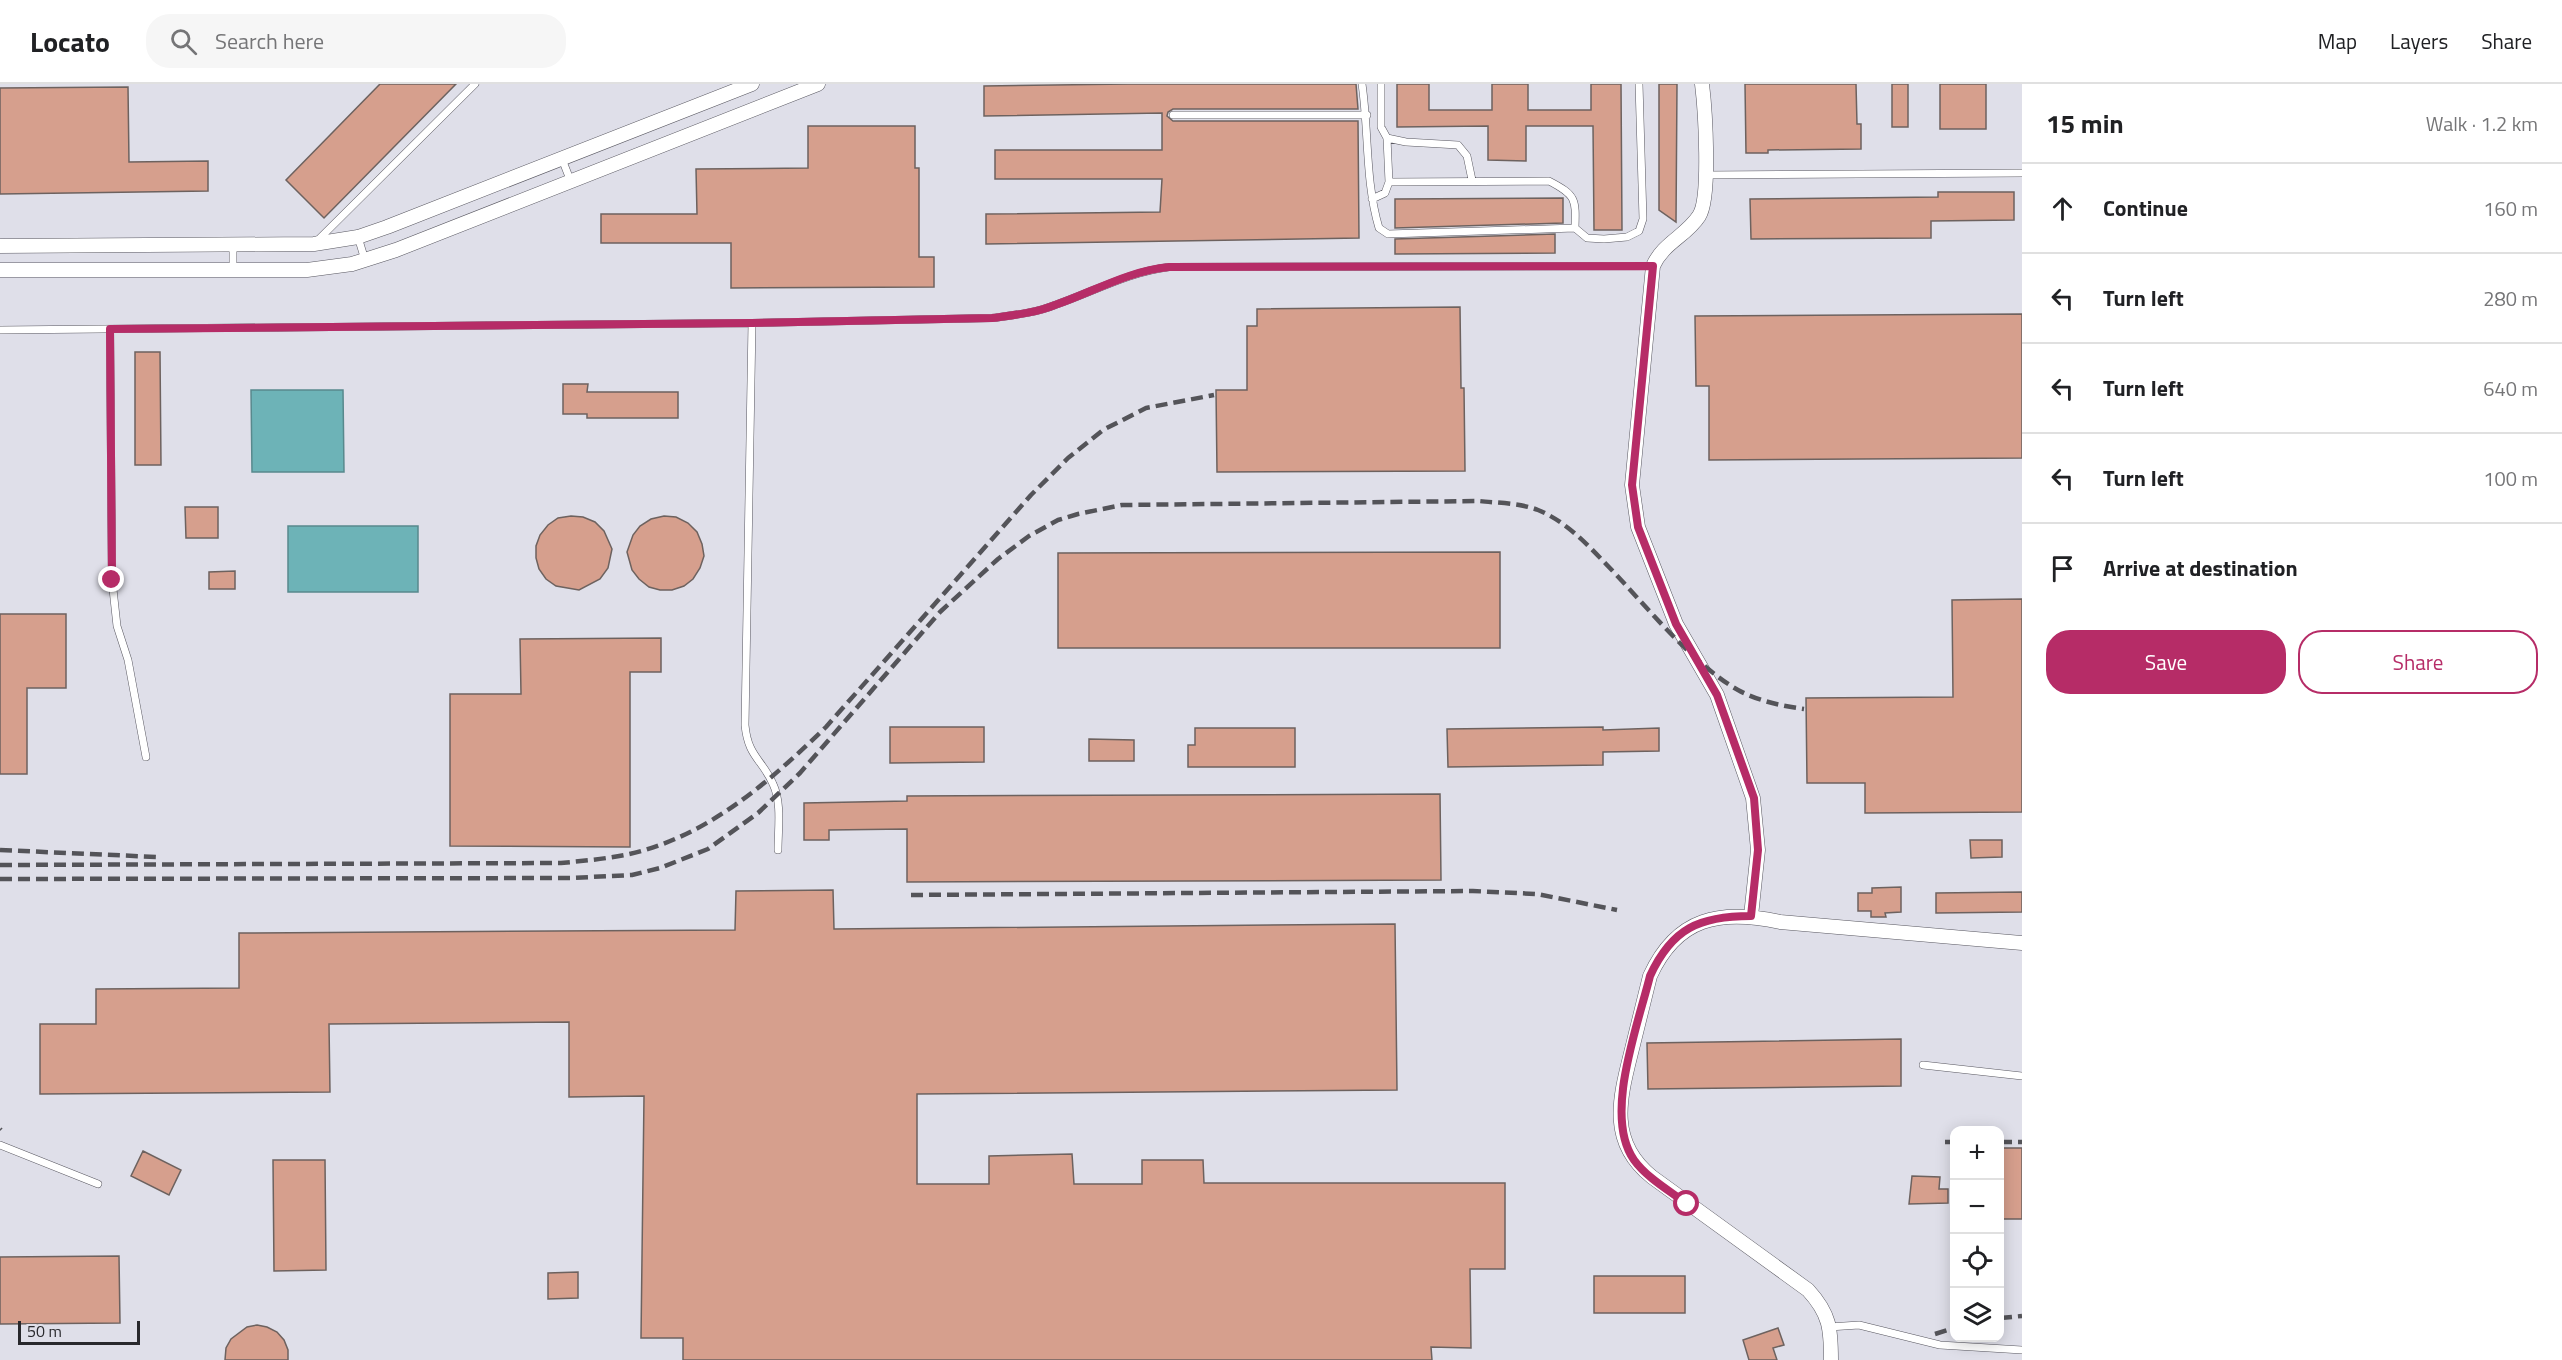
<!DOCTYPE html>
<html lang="en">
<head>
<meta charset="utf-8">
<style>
	body { margin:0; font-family:"Titillium Web",sans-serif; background:#f6f6f6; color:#202124 }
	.controls { position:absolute; right:18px; bottom:18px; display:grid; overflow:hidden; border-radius:12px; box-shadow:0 3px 15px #0003 }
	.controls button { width:54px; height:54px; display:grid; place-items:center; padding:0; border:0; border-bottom:2px solid #e0e0e0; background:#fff; color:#202124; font:30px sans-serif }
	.scale { position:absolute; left:18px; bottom:15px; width:122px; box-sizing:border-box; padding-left:6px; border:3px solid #28282c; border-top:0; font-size:16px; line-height:21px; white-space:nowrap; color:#28282c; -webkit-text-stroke:4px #dfdfe9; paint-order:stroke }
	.stop { position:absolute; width:18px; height:18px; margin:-14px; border:4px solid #b62c67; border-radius:50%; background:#fff }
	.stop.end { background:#b62c67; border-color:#fff; box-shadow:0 2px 6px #0008 }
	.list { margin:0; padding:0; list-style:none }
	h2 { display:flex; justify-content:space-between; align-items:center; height:78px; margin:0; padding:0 24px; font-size:26px }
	h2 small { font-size:20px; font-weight:400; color:#757577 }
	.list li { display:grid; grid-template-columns:39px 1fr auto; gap:18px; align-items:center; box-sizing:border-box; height:90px; padding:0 24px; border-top:2px solid #e0e0e0 }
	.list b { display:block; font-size:22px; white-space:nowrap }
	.list em { font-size:20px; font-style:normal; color:#757577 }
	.actions { display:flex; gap:12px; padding:18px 24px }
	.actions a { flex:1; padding:14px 0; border:2px solid #b62c67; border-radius:24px; text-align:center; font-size:21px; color:#b62c67 }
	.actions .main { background:#b62c67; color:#fff }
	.icon { flex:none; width:33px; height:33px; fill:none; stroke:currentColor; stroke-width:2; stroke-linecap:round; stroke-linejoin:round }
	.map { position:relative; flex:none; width:2022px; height:1276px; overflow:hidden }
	header { display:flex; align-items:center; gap:36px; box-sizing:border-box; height:84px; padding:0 30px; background:#fff; border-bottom:2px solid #e0e0e0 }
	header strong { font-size:28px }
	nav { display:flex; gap:33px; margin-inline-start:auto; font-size:21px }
	.search { width:420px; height:54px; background:#f6f6f6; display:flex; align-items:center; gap:15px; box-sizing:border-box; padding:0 21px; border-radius:24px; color:#757577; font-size:22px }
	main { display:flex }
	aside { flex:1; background:#fff }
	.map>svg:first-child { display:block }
	.water { fill:#6db3b7; stroke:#58898d; stroke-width:1.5 }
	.building { fill:#d69f8d; stroke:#6d625f; stroke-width:1.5 }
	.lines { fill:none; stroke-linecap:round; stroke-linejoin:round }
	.service-casing { stroke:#585760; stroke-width:8 }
	.minor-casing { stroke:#585760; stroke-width:15 }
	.service { stroke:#fff; stroke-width:7 }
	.minor { stroke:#fff; stroke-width:14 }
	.rail { stroke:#545459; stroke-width:4.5; stroke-dasharray:12 6; stroke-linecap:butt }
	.route { stroke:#b62c67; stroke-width:8 }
</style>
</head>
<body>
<header>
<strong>Locato</strong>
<div class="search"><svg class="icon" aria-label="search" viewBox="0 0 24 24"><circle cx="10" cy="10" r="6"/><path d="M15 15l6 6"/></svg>Search here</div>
<nav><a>Map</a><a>Layers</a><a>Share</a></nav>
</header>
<main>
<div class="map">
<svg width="2022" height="1276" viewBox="0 0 2022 1276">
	<rect width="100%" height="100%" fill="#dfdfe9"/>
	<path class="water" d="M 251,306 L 343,306 L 344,388 L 252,388 Z
		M 288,442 L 418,442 L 418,508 L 288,508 Z"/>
	<path class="building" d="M 380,0 L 456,0 L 324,134 L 286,96 Z
		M 1128,0 L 1356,0 L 1358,25 L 1173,25 L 1168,28 L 1167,32 L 1173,37 L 1358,37 L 1359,154 L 986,160 L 986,130 L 1160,128 L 1162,95 L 995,95 L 995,66 L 1162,66 L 1162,29 L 984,32 L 984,2 Z
		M 1397,0 L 1429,0 L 1429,26 L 1492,26 L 1492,0 L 1528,0 L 1528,26 L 1591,26 L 1591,0 L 1621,0 L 1622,146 L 1594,146 L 1593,42 L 1526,42 L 1526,77 L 1488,76 L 1488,42 L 1397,43 Z
		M 1659,0 L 1677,0 L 1676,138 L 1659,126 Z
		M 1745,0 L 1856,0 L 1857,40 L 1861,40 L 1861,65 L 1768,66 L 1768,69 L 1746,69 Z
		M 1892,0 L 1908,0 L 1908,43 L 1892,43 Z
		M 1940,0 L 1986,0 L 1986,45 L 1940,45 Z
		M 128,3 L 129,78 L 208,77 L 208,107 L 0,110 L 0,4 Z
		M 808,42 L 915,42 L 915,84 L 919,84 L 919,173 L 934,173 L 934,203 L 731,204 L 731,159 L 601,159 L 601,130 L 697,130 L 696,85 L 808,84 Z
		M 1938,108 L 2014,108 L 2014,136 L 1931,137 L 1931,154 L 1751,155 L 1750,115 L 1938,113 Z
		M 1563,114 L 1563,139 L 1395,144 L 1395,115 Z
		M 1555,150 L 1555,169 L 1395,170 L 1395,155 Z
		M 1460,223 L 1461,304 L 1464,304 L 1465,387 L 1217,388 L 1216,306 L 1247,306 L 1247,242 L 1257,242 L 1257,225 Z
		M 2022,230 L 2022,374 L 1709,376 L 1709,302 L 1696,302 L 1695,232 Z
		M 135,268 L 160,268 L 161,381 L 135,381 Z
		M 563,300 L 588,300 L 587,308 L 678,308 L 678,334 L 587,334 L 587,330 L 563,330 Z
		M 185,423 L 218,423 L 218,454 L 186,454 Z
		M 571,432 L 583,433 L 595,438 L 604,447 L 612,465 L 608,484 L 600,495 L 579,506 L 556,502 L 546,495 L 539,485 L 536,474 L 536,462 L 540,451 L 548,441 L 558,434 Z
		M 664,432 L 676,433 L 688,439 L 697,448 L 702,460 L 704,472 L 700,484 L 693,495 L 684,502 L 672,506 L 660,506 L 649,503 L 639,495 L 632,486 L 627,468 L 633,451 L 640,442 L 651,435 Z
		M 1500,468 L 1500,564 L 1058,564 L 1058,469 Z
		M 235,487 L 235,505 L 209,505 L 209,488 Z
		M 2022,515 L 2022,728 L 1865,729 L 1865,699 L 1807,699 L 1806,614 L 1953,613 L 1952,516 Z
		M 0,530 L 66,530 L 66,604 L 27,604 L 27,690 L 0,690 Z
		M 661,554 L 661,588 L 630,588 L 630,763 L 450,762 L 450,610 L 521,610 L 520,555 Z
		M 890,643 L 984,643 L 984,678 L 890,679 Z
		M 1603,643 L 1603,646 L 1659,644 L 1659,667 L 1603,668 L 1603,681 L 1448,683 L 1447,645 Z
		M 1195,644 L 1295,644 L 1295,683 L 1188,683 L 1188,661 L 1195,661 Z
		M 1089,655 L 1134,656 L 1134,677 L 1089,677 Z
		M 1440,710 L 1441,796 L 907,798 L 907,745 L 829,746 L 829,756 L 804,756 L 804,719 L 907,717 L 907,712 Z
		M 1970,756 L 2002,756 L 2002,773 L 1971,774 Z
		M 1901,803 L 1901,828 L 1885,829 L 1886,833 L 1871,833 L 1871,827 L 1858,827 L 1858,809 L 1872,809 L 1872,804 Z
		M 833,806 L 834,845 L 1395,840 L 1397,1006 L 917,1010 L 917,1100 L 989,1100 L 989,1072 L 1072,1070 L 1074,1100 L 1142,1100 L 1142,1076 L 1203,1076 L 1204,1099 L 1505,1099 L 1505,1185 L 1470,1185 L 1471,1264 L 1431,1263 L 1432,1276 L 683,1276 L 683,1254 L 641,1254 L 644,1012 L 569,1013 L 569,938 L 329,940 L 330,1008 L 40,1010 L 40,940 L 96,940 L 96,905 L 239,904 L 239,849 L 735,846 L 736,807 Z
		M 2022,808 L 2022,828 L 1936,829 L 1936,809 Z
		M 1901,955 L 1901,1002 L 1648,1005 L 1647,959 Z
		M 2000,1064 L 2022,1064 L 2022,1135 L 2000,1135 Z
		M 143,1067 L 181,1086 L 169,1111 L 131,1092 Z
		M 273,1076 L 325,1076 L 326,1186 L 274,1187 Z
		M 1912,1092 L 1940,1093 L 1939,1105 L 1948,1105 L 1948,1119 L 1909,1120 Z
		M 119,1172 L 120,1239 L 0,1240 L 0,1173 Z
		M 578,1188 L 578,1214 L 548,1215 L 548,1189 Z
		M 1594,1192 L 1685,1192 L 1685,1229 L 1594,1229 Z
		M 257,1241 L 267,1243 L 277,1248 L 284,1256 L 288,1266 L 288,1276 L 225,1276 L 226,1264 L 231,1255 L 247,1243 Z
		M 1778,1244 L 1784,1261 L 1773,1264 L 1777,1276 L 1749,1276 L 1743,1256 Z"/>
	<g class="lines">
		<g class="service-casing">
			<path id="service" d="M 1362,0 C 1369,48 1365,97 1379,144 L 1388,150 L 1575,144
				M 1381,0 L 1381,43 L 1387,54 L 1406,58 L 1458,61 L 1467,72 L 1472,96
				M 1173,31 L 1367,31
				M 562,75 L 571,98
				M 1705,91 L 2022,89
				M 1389,98 L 1549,97 C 1576,111 1576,115 1575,144 L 1587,154 L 1604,155 L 1627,153 L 1639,147 L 1643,135 L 1639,0
				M 1372,115 L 1385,109 L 1389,98 L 1387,54
				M 358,153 L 365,176
				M 318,156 L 475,0
				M 233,162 L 233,186
				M 752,239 L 745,641 C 748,673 762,675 773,700 C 782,719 778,745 778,766
				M 110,245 L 112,496 L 117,542 L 128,576 L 146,673
				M 0,246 L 752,239 L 992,234 C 1014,231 1035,229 1055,221 C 1093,208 1128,188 1169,183 L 1653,182
				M 1923,981 L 2022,992
				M 0,1061 L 98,1100
				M 1829,1243 L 1859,1241 L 1940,1261 L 2022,1266"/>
		</g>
		<g class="minor-casing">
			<path id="minor" d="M 1702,0 C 1705,24 1711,114 1699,132 C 1686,152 1663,159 1653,182 L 1632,401 L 1638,443 L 1676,540 L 1717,611 L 1753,714 L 1758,766 L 1751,832
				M 0,162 L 314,160 L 358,153 L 387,143 L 752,0
				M 0,186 L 307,186 L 352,180 L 396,166 L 818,0
				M 1831,1276 C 1831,1245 1830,1230 1808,1206 L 1652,1093 C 1607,1057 1620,1013 1632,965 C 1638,941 1644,916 1650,892 C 1677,833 1720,825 1780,838 L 2022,859"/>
		</g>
		<use href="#service" class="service"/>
		<use href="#minor" class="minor"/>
		<path class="rail" d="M 0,766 L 157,773
			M 0,781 L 561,779 C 582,777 604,775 625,771 C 706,754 768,699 826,643 L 1031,411 L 1068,374 L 1103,346 L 1146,324 L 1214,311
			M 0,795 L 570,794 L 632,791 L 660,784 L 708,765 L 758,729 L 800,689 L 940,528 L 998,475 L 1029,452 L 1058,436 L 1078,430 L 1122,421 L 1479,417 C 1498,419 1520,419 1538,426 C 1565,437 1586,459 1606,480 C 1643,518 1693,581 1738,606 C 1758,617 1782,622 1804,625
			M 911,811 L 1473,807 L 1537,810 L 1617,826
			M 0,1045 L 1,1046
			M 1945,1058 L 1954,1058
			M 2000,1058 L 2022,1058
			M 2000,1234 L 2022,1232
			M 1935,1250 L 1954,1244"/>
	</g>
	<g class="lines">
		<path class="route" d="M 112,496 L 110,245 L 752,239 L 992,234 C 1014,231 1035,229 1055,221 C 1093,208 1128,187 1169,183 L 1653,182 L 1632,401 L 1638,443 L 1676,540 L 1717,611 L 1754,714 L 1758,766 L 1751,832 C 1700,832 1672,844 1650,892 C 1638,941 1603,1032 1634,1076 C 1647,1094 1670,1107 1687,1120"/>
	</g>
</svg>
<div class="controls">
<button>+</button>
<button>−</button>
<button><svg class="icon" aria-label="locate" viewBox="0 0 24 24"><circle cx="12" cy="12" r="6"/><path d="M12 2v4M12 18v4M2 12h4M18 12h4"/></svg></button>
<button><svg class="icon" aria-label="layers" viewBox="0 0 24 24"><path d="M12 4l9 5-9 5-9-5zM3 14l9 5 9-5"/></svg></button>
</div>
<div class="scale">50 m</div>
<div class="stop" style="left:1687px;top:1120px"></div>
<div class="stop end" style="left:112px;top:496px"></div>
</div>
<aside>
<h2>15 min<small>Walk · 1.2 km</small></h2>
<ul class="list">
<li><svg class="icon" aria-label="ahead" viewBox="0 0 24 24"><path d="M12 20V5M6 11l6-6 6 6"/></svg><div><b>Continue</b></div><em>160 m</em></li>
<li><svg class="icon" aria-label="left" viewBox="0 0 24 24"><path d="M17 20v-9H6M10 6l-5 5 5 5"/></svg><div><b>Turn left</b></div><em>280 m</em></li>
<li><svg class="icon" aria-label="left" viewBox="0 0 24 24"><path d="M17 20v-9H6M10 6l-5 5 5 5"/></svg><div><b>Turn left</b></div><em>640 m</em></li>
<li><svg class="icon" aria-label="left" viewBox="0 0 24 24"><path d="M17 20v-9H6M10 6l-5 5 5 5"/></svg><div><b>Turn left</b></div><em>100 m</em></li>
<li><svg class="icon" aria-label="arrive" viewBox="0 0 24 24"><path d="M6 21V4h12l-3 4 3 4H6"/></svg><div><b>Arrive at destination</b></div></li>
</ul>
<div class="actions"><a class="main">Save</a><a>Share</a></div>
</aside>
</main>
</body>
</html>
